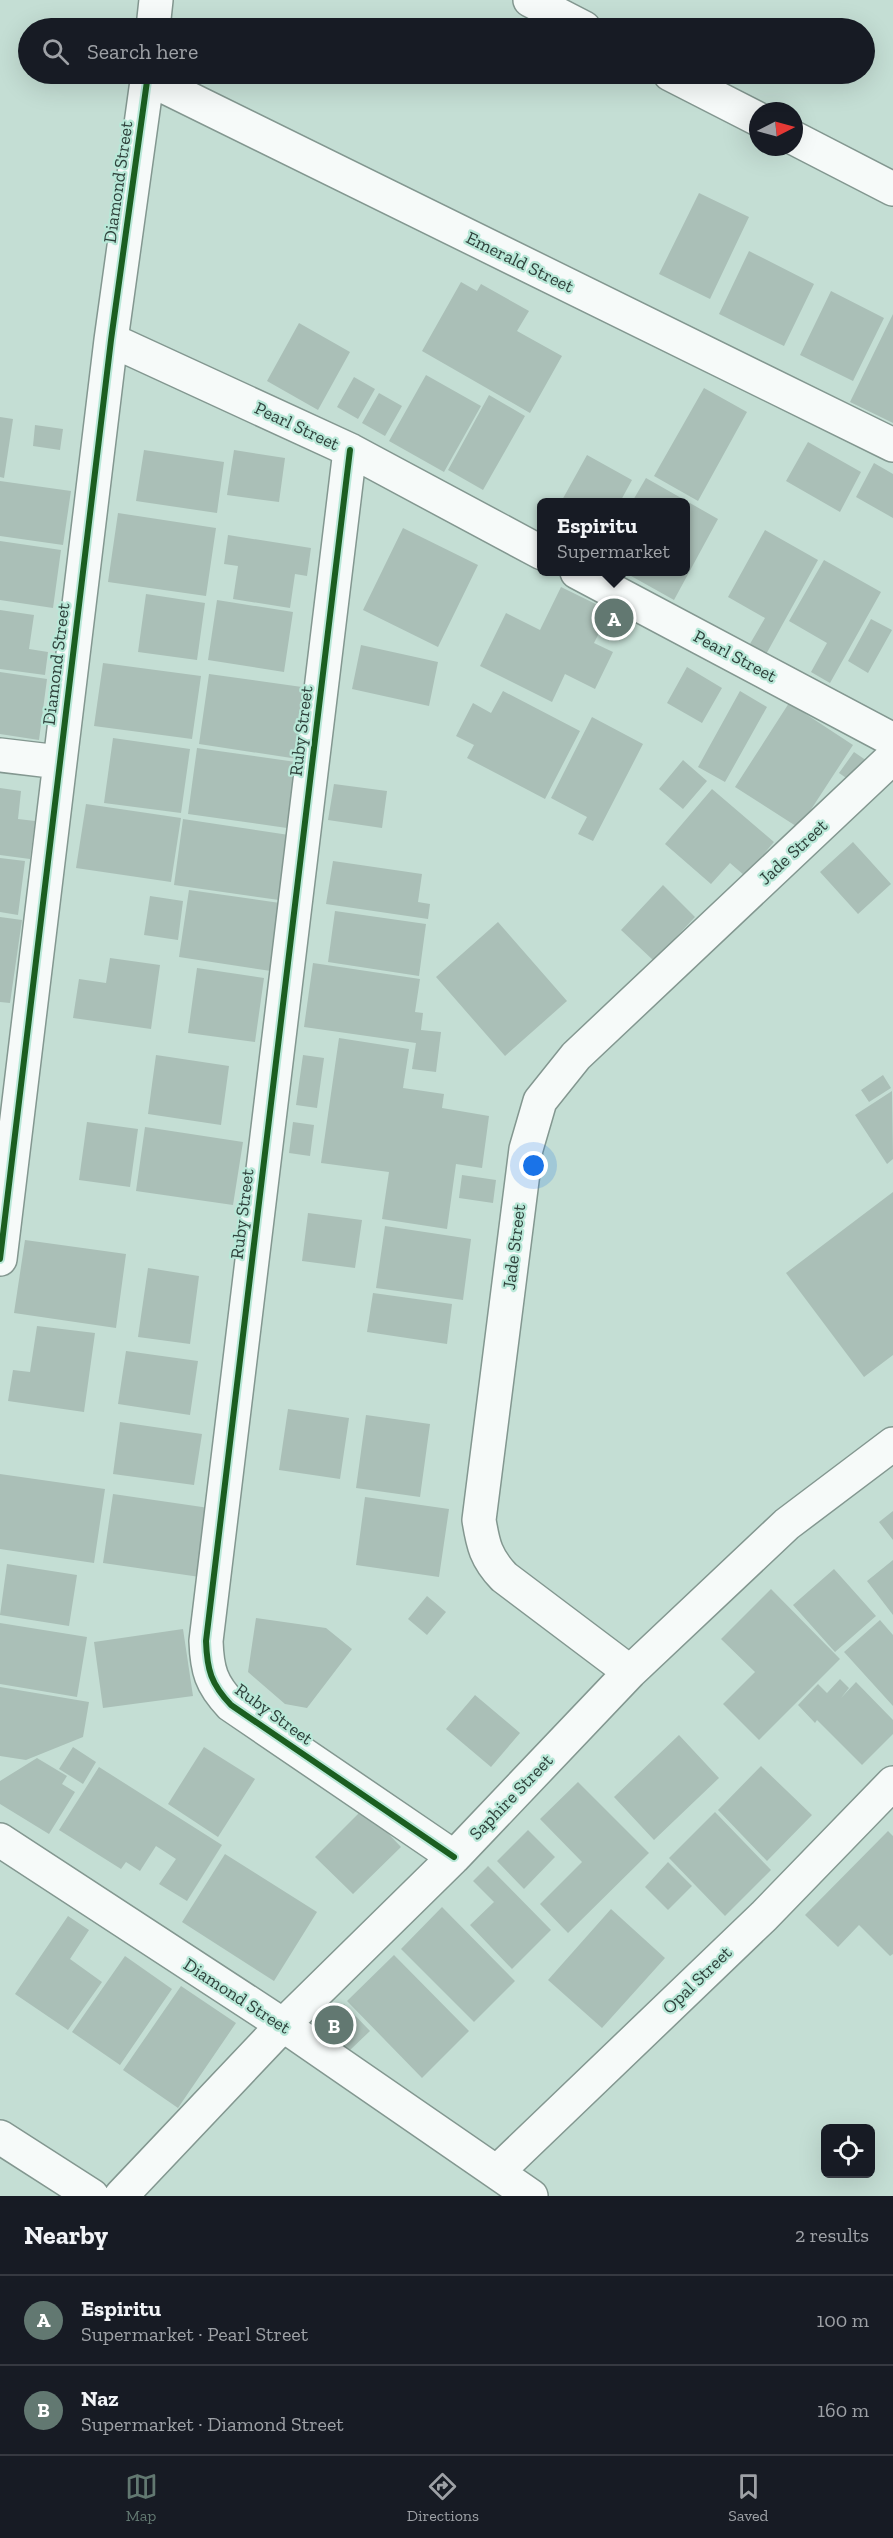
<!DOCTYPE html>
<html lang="en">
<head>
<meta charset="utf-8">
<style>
	body { margin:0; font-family:"Zilla Slab",serif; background:#242831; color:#f1f3f6 }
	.controls { position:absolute; right:18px; bottom:18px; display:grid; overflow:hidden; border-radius:9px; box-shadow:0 6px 24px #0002 }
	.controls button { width:54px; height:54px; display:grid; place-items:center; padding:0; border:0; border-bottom:2px solid #363941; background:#171b24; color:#f1f3f6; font:30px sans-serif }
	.compass { position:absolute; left:749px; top:102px; width:54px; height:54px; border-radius:50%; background:#171b24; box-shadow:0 6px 24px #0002; rotate:84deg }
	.you { position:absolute; left:534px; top:1166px; width:21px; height:21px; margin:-15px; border:4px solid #fff; border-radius:50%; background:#1a73e8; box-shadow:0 0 0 9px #1a73e833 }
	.badge { display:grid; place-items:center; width:39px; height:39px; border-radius:50%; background:#627871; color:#fff; font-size:20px; font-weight:700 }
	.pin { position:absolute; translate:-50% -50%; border:3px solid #fff; box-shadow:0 2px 6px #0006 }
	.popup { position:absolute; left:537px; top:498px; width:153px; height:78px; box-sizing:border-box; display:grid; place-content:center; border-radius:9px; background:#171b24; filter:drop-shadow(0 2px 4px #0005); font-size:20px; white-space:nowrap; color:#9ea1a6 }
	.popup b { font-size:22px; color:#f1f3f6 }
	.popup::after { content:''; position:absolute; left:50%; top:100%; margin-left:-12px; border:12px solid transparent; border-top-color:#171b24 }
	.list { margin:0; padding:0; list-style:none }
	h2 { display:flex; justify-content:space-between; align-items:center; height:78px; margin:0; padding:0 24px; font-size:26px }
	h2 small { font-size:20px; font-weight:400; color:#9ea1a6 }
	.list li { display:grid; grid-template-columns:39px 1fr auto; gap:18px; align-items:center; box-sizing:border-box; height:90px; padding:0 24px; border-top:2px solid #363941 }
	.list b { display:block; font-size:22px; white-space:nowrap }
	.list p { margin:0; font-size:20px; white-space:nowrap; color:#9ea1a6 }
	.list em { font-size:20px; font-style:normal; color:#9ea1a6 }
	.icon { flex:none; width:33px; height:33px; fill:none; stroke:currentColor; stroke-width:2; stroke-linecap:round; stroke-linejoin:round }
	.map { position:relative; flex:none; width:893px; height:2196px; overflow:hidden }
	.search { position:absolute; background:#171b24; box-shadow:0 6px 24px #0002; left:18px; right:18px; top:18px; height:66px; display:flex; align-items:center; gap:15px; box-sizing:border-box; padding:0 21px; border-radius:33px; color:#9ea1a6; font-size:22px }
	.sheet { height:258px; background:#171b24 }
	nav { display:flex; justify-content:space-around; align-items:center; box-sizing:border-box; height:84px; border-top:2px solid #363941; background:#171b24; font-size:16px; color:#9ea1a6 }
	nav a { display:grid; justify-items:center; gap:3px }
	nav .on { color:#627871 }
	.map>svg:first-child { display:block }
	.building { fill:#aabfb7 }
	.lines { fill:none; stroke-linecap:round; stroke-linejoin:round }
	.minor-casing { stroke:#839790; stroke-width:36 }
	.minor { stroke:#f6faf9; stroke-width:33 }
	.cycleway-casing { stroke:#b9e8d8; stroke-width:10 }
	.cycleway { stroke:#1b5e20; stroke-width:6 }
	.labels { text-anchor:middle; stroke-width:4.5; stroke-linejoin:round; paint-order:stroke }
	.street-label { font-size:18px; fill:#2e413b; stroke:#b9e8d8 }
</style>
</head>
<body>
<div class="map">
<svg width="893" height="2196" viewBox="0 0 893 2196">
	<rect width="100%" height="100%" fill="#c4ded4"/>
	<path class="building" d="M 699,193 L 749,217 L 710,299 L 659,274 Z
		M 749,251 L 814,284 L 784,346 L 719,314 Z
		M 461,282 L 477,291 L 481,284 L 529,311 L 517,331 L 562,356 L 530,413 L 422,351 Z
		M 831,291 L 884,318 L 853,381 L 800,355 Z
		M 893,314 L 893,423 L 850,402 Z
		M 299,323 L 350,352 L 318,410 L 267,381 Z
		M 426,375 L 481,406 L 444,472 L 389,441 Z
		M 354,377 L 375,389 L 358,419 L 337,407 Z
		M 704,388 L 747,412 L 698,501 L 654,476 Z
		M 379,393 L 402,406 L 385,436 L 362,423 Z
		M 489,395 L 525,416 L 483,490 L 448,470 Z
		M 0,417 L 13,419 L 4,478 L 0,477 Z
		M 35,425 L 63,429 L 60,450 L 33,446 Z
		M 808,442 L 861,472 L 840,512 L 786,481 Z
		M 144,450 L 224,462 L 217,513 L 136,501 Z
		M 234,450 L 285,458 L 279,502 L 227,495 Z
		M 587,455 L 632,480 L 620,502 L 561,502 Z
		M 874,463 L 893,474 L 893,518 L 856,497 Z
		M 646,478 L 718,519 L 674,600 L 624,572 L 686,572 L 686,502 L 632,502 Z
		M 0,481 L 71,491 L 63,545 L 0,536 Z
		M 118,513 L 216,528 L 206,596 L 108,582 Z
		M 403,528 L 478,565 L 438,647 L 363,610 Z
		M 765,530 L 818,560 L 764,658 L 747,649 L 765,618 L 728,597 Z
		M 228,535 L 311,548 L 307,576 L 295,574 L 290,608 L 233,599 L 238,566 L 224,564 Z
		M 0,541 L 61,550 L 53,608 L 0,600 Z
		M 824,560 L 881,592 L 830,683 L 811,672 L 827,643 L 789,621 Z
		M 561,587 L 610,611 L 594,643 L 613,652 L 595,689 L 565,674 L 552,702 L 480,666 L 506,613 L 540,630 Z
		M 146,594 L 205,603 L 197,660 L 138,652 Z
		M 217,600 L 293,612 L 284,672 L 208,660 Z
		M 0,610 L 34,615 L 29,649 L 48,652 L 45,675 L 0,669 Z
		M 871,619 L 892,630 L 868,673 L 848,661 Z
		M 361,645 L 438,662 L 429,706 L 352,689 Z
		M 103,663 L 201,676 L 192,739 L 94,726 Z
		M 687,667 L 722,688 L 702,723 L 667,703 Z
		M 0,672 L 47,679 L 39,740 L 0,734 Z
		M 209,674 L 309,688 L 298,759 L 199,744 Z
		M 503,691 L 580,731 L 545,799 L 467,758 L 474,745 L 456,736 L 473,703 L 491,713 Z
		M 740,691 L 767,707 L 725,782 L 698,767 Z
		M 789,703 L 853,745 L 799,828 L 735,787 Z
		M 592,717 L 643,744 L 593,841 L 578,834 L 587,817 L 551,798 Z
		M 113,738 L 190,749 L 181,813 L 104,803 Z
		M 197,748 L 296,762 L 287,828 L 188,814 Z
		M 854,752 L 870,763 L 855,784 L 839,773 Z
		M 683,760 L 707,781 L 683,809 L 659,789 Z
		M 334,784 L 387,791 L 382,828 L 328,820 Z
		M 0,788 L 21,791 L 18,819 L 35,821 L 30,859 L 0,855 Z
		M 712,789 L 774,842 L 745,876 L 730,863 L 711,884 L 665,844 Z
		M 86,804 L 181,818 L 171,882 L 76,868 Z
		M 183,819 L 289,835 L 279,900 L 174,885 Z
		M 853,842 L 891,884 L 858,914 L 820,872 Z
		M 0,858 L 25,861 L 18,915 L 0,912 Z
		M 333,861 L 422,874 L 418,902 L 430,904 L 428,919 L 326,904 Z
		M 663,885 L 695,917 L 654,961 L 621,930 Z
		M 189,890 L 280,903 L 271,971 L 179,957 Z
		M 150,896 L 183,901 L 178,940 L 144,935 Z
		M 335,911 L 426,924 L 419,976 L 328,962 Z
		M 0,917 L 22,920 L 10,1003 L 0,1002 Z
		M 498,922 L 567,1001 L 505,1056 L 436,977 Z
		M 110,958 L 160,965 L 151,1029 L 73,1018 L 79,979 L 106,983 Z
		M 313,963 L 420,979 L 415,1012 L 423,1013 L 421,1030 L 441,1032 L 436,1072 L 412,1069 L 416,1043 L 304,1027 Z
		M 197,968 L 264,978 L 255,1042 L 188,1033 Z
		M 339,1038 L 409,1049 L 403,1088 L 444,1094 L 442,1108 L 489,1116 L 482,1168 L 456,1164 L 447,1229 L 382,1219 L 389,1172 L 321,1163 Z
		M 156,1055 L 229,1066 L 221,1125 L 148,1114 Z
		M 303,1055 L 324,1058 L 317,1108 L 296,1105 Z
		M 883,1075 L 891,1088 L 869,1102 L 861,1090 Z
		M 892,1091 L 893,1159 L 887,1164 L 855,1115 Z
		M 87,1122 L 138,1129 L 130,1187 L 79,1180 Z
		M 293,1122 L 314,1125 L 310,1156 L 289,1153 Z
		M 145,1127 L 243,1142 L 233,1205 L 136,1191 Z
		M 462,1175 L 496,1180 L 493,1203 L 459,1198 Z
		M 893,1192 L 893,1355 L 864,1377 L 786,1273 Z
		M 308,1213 L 362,1220 L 355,1268 L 302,1261 Z
		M 385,1226 L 471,1239 L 463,1300 L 376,1288 Z
		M 25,1240 L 126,1254 L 116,1328 L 14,1313 Z
		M 148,1268 L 199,1276 L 190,1344 L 138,1337 Z
		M 373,1293 L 452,1304 L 447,1344 L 367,1332 Z
		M 37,1326 L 95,1333 L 84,1412 L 8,1401 L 13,1370 L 30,1372 Z
		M 126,1351 L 198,1361 L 190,1415 L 118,1404 Z
		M 288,1409 L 349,1418 L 340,1479 L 279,1470 Z
		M 366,1415 L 430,1424 L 420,1497 L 356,1488 Z
		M 120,1422 L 202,1434 L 194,1485 L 113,1474 Z
		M 0,1474 L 105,1489 L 94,1563 L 0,1549 Z
		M 113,1494 L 209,1508 L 200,1577 L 103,1563 Z
		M 365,1497 L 449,1509 L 439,1577 L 356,1565 Z
		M 893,1511 L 893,1540 L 879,1522 Z
		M 893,1560 L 893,1615 L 867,1581 Z
		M 7,1564 L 77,1575 L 69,1626 L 0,1615 Z
		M 834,1569 L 876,1616 L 835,1652 L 793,1605 Z
		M 771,1589 L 840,1659 L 759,1740 L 723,1704 L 755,1672 L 721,1639 Z
		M 427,1596 L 446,1612 L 427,1635 L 408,1619 Z
		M 256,1618 L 326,1628 L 352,1649 L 307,1708 L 285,1704 L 248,1672 Z
		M 880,1620 L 893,1635 L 893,1706 L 844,1652 Z
		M 0,1623 L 87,1637 L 77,1697 L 0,1684 Z
		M 183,1629 L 193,1696 L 103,1708 L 94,1642 Z
		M 840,1679 L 849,1688 L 841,1698 L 856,1682 L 893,1720 L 893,1734 L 862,1765 L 817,1720 L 815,1723 L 798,1705 L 818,1684 L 827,1693 Z
		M 0,1687 L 89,1702 L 83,1737 L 26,1760 L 0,1756 Z
		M 475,1695 L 520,1733 L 491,1767 L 446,1729 Z
		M 679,1735 L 719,1778 L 654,1840 L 614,1797 Z
		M 73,1747 L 96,1762 L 83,1784 L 59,1769 Z
		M 204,1747 L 255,1779 L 218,1837 L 168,1804 Z
		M 37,1758 L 67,1776 L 62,1784 L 75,1792 L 49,1834 L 0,1804 L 0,1781 Z
		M 761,1766 L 812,1815 L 767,1861 L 718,1810 Z
		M 99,1767 L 222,1845 L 187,1901 L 159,1884 L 176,1859 L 156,1846 L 140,1871 L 126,1862 L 121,1869 L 59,1830 Z
		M 578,1782 L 649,1853 L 568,1933 L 540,1904 L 582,1862 L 540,1819 Z
		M 364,1808 L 401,1847 L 353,1894 L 315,1857 Z
		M 715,1812 L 771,1870 L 725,1916 L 669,1858 Z
		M 528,1830 L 555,1857 L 524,1889 L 497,1861 Z
		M 888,1831 L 893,1836 L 893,1954 L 890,1956 L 859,1925 L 838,1947 L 805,1915 Z
		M 225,1854 L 317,1912 L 274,1981 L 182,1922 Z
		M 668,1862 L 692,1886 L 668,1910 L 645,1887 Z
		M 488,1866 L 551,1930 L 512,1969 L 470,1925 L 494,1902 L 473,1881 Z
		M 442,1907 L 515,1981 L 474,2022 L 401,1949 Z
		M 611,1909 L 665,1958 L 602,2028 L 548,1980 Z
		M 68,1916 L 89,1930 L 70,1959 L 102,1982 L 68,2030 L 15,1994 Z
		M 394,1955 L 469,2031 L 422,2078 L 347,2001 Z
		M 125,1956 L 172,1989 L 120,2065 L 72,2032 Z
		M 181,1986 L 236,2023 L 178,2108 L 123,2070 Z
		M 344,2004 L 370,2031 L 349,2051 L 324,2025 Z"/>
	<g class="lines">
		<g class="minor-casing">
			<path id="minor" d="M 530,0 L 584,28
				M 153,28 L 156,0
				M 670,74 L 758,119
				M 147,78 L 893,445
				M 794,138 L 893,189
				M 111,340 L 350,450 L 542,553
				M 350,450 L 206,1641 C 207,1670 211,1684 231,1705 L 454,1857
				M 577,572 L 893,740
				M 0,755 L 59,762
				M 0,1259 L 111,340 L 148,74
				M 630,1672 L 504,1577 C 486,1558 483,1545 479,1520 L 526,1149 L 540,1101 L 576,1056 L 893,757
				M 0,1840 L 283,2025 L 531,2196
				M 0,2137 L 92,2196
				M 497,2172 L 764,1916 L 893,1783
				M 121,2196 L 283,2025 L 454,1857 L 630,1672 L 787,1524 L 893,1444"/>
		</g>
		<use href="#minor" class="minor"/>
		<g class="cycleway-casing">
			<path id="cycleway" d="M 350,450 L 206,1641 C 207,1670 211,1684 231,1705 L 454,1857
				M 0,1259 L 111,340 L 148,74"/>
		</g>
		<use href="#cycleway" class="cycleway"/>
	</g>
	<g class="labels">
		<g class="street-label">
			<text transform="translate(118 182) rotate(-82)" y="6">Diamond Street</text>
			<text transform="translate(520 262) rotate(26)" y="6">Emerald Street</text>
			<text transform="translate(297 426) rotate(25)" y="6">Pearl Street</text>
			<text transform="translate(735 656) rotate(28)" y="6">Pearl Street</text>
			<text transform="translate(56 664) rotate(-83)" y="6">Diamond Street</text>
			<text transform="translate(301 731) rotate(-83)" y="6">Ruby Street</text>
			<text transform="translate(793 852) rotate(-43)" y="6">Jade Street</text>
			<text transform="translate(242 1214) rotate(-83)" y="6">Ruby Street</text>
			<text transform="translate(514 1247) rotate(-83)" y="6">Jade Street</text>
			<text transform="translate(274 1714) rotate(36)" y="6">Ruby Street</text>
			<text transform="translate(511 1797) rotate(-46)" y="6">Saphire Street</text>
			<text transform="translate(697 1980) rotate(-44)" y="6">Opal Street</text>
			<text transform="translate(237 1996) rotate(33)" y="6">Diamond Street</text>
		</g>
	</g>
</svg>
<div class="controls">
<button><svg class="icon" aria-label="locate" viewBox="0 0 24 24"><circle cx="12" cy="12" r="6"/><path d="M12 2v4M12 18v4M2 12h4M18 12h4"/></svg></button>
</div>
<svg class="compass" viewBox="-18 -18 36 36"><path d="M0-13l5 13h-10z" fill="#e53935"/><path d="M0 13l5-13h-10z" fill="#9ea1a6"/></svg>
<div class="you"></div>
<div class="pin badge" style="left:614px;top:618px">A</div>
<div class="popup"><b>Espiritu</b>Supermarket</div>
<div class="pin badge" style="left:334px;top:2025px">B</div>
<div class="search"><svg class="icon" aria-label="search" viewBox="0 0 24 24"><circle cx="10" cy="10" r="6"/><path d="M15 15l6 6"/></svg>Search here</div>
</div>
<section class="sheet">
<h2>Nearby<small>2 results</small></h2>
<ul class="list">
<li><span class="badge">A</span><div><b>Espiritu</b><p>Supermarket · Pearl Street</p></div><em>100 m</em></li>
<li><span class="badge">B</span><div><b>Naz</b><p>Supermarket · Diamond Street</p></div><em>160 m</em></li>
</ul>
</section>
<nav>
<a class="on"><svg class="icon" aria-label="map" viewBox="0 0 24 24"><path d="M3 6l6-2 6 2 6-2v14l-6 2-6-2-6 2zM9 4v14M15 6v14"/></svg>Map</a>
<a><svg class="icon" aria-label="directions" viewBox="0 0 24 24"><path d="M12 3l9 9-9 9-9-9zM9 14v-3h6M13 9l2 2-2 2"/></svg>Directions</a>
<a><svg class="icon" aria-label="saved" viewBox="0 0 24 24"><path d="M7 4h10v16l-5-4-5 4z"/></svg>Saved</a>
</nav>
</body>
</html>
